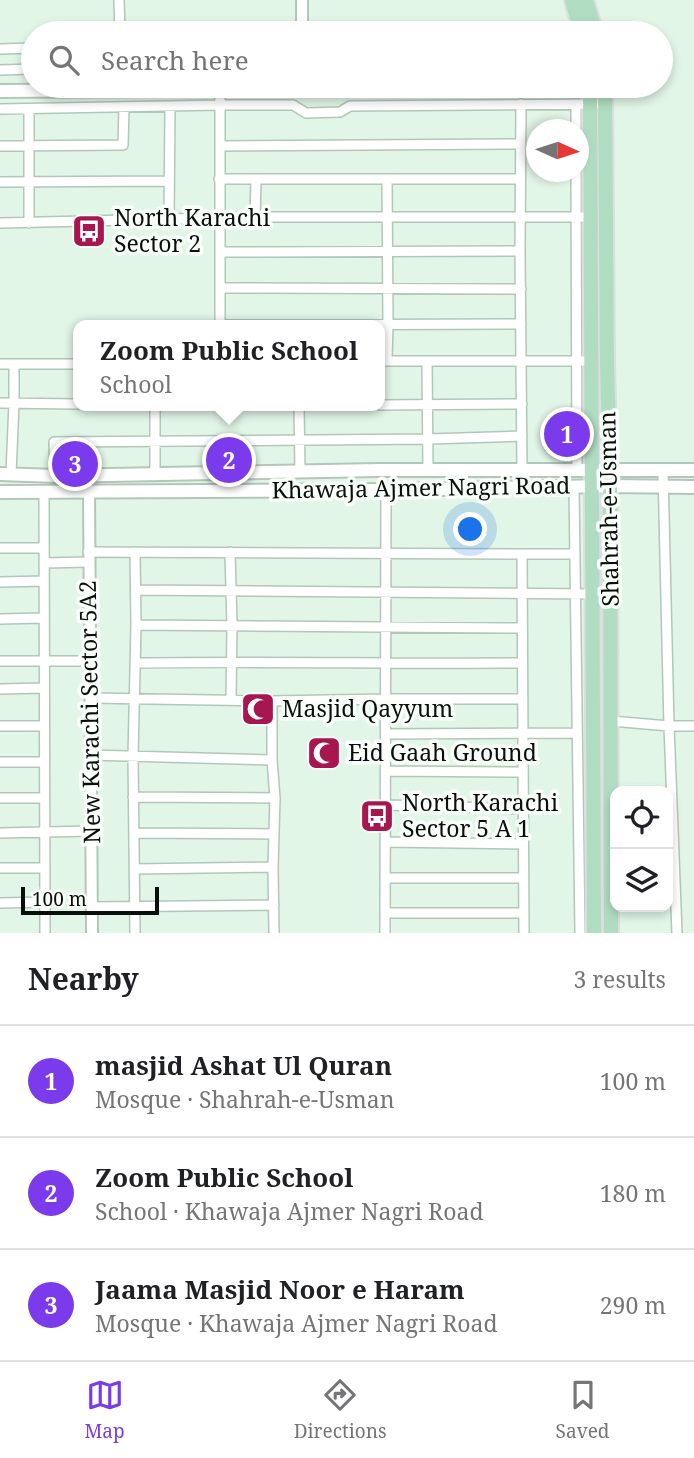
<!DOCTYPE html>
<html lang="en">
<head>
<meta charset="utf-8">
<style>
	body { margin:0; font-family:"Noto Serif",serif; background:#f6f6f6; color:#202124 }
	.controls { position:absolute; right:21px; bottom:21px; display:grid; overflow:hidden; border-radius:14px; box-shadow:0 4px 10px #0003 }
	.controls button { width:63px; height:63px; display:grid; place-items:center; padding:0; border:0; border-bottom:2px solid #e0e0e0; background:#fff; color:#202124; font:35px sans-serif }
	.compass { position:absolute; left:526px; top:119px; width:63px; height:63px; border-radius:50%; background:#fff; box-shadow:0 4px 10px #0003; rotate:93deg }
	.scale { position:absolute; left:21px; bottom:18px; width:138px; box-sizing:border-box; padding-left:7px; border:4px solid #09100b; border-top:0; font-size:19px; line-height:24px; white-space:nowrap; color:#09100b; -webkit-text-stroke:5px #fafefb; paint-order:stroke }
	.you { position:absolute; left:471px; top:530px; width:24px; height:24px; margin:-18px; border:5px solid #fff; border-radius:50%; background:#1a73e8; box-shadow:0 0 0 10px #1a73e833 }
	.badge { display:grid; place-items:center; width:46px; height:46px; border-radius:50%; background:#7c3aed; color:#fff; font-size:23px; font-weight:700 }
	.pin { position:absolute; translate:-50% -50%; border:4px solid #fff; box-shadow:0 2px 7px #0006 }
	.popup { position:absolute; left:73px; top:320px; width:312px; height:91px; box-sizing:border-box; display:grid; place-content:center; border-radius:14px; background:#fff; filter:drop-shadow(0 2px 5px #0005); font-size:23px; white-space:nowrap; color:#757577 }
	.popup b { font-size:26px; color:#202124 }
	.popup::after { content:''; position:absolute; left:50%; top:100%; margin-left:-14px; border:14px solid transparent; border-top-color:#fff }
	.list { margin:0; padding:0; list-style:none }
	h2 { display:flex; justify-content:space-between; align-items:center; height:91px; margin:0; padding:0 28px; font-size:30px }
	h2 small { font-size:23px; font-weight:400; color:#757577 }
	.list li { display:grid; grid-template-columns:46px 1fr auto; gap:21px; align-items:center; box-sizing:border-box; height:112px; padding:0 28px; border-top:2px solid #e0e0e0 }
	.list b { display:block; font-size:26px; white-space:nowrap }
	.list p { margin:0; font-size:23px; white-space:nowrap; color:#757577 }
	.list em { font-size:23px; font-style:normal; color:#757577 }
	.icon { flex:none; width:38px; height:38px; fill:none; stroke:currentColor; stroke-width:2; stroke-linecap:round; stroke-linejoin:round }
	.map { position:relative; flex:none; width:694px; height:933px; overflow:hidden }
	.search { position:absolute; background:#fff; box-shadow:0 4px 10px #0003; left:21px; right:21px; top:21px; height:77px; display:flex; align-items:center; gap:18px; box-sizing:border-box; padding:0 24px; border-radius:38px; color:#757577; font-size:26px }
	.sheet { height:427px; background:#fff }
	nav { display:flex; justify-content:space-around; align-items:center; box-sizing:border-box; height:98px; border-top:2px solid #e0e0e0; background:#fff; font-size:19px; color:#757577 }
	nav a { display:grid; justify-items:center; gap:4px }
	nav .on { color:#7c3aed }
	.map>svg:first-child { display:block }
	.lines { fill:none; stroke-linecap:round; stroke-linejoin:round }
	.minor-casing { stroke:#b3c7b9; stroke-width:12 }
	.tertiary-casing { stroke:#b3c7b9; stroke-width:14 }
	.secondary-casing { stroke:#b3c7b9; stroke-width:16 }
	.primary-casing { stroke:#dddedd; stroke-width:18 }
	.minor { stroke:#fff; stroke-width:9 }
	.tertiary { stroke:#fff; stroke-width:10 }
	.secondary { stroke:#fff; stroke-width:12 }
	.primary { stroke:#b0ddc1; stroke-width:14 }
	.labels { text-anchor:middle; stroke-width:7; stroke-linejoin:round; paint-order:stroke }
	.poi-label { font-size:23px; fill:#09100b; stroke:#fafefb; text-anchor:start }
	.street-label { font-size:23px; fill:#09100b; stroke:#fafefb }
</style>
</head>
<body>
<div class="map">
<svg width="694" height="933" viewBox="0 0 694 933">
	<rect width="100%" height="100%" fill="#e1f6e7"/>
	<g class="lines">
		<g class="minor-casing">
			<path id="minor" d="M 119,0 L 120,33
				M 0,49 L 33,48
				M 0,70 L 33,69
				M 521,104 L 520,251 L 522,469
				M 0,109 L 221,105 L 293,105 L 306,113 L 340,112 L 350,106 L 605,104
				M 576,130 L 576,104
				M 0,146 L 123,145 L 124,107
				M 220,146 L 520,144
				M 576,172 L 577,469
				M 219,179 L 520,179
				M 0,182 L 169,181
				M 255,217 L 256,180
				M 169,220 L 170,107
				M 0,223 L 255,217 L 591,217
				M 29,223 L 29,109
				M 220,252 L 520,251
				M 220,288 L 521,289
				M 220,325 L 521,324
				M 220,325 L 220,90
				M 387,360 L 388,324 L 387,180
				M 380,361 L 591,361
				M 427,361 L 428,470
				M 0,364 L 78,364
				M 0,403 L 78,404
				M 380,405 L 522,404
				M 155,406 L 155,475
				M 299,406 L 300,471
				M 663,471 L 669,726 L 677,933
				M 11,474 L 14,403 L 14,364
				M 55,476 L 54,442 L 428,439 L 522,436
				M 574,487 L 580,933
				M 44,492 L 45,933
				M 0,548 L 44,548
				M 88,552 L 522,554 L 524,933
				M 230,552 L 232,626 L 231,700
				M 522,554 L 575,554
				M 44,563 L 89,562
				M 0,582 L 44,581
				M 136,590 L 592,594
				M 0,619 L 44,618
				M 136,625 L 522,628
				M 0,661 L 89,661
				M 135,663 C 264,661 393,664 522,663
				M 0,689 L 44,688
				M 90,698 L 272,701 L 386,699 L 522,699
				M 272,701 L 272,760 L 275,798 L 273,867 L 274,933
				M 611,721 L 669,726 L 694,726
				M 0,726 L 44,726
				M 386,734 L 577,733
				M 90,755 L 272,760
				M 0,762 L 44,762
				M 386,771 L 523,772
				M 133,797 L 275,798
				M 0,798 L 44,798
				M 385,805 L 523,809
				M 0,833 L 91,831
				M 134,833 L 274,834
				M 385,842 L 523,844
				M 0,868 L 45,868
				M 134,869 L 273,867
				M 385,878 L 523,878
				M 0,903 L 45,902
				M 92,907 L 274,905
				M 385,913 L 523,913
				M 135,933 L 133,757 L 136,625 L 135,552
				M 385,933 L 386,490"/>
		</g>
		<g class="tertiary-casing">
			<path id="tertiary" d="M 302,33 L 302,0
				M 89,490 L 92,933"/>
		</g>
		<g class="secondary-casing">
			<path id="secondary" d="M 0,91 L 301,89 L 598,90
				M 0,474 L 55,476 L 379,470 L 694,470
				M 0,492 L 386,490 L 610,486 L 694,487"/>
		</g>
		<g class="primary-casing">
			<path id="primary" d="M 572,0 L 581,33
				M 586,0 L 596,33
				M 590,86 L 594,933
				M 605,86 L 607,366 L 610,469 L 611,933"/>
		</g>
		<use href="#minor" class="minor"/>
		<use href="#tertiary" class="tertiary"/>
		<use href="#secondary" class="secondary"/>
		<use href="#primary" class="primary"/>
	</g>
	<defs>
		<g id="bus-square" transform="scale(1.75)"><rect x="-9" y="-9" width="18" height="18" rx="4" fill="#a81650" stroke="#fafefb"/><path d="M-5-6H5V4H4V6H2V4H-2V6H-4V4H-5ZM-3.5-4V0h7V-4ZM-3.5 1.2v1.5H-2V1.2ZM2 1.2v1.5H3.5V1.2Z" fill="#fff"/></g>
		<g id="mosque-square" transform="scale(1.75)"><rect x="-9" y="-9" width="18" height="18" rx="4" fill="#a81650" stroke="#fafefb"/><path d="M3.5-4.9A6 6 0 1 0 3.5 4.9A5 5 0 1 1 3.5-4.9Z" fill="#fff"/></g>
	</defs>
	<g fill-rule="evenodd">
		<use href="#bus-square" x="89" y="231"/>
		<use href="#mosque-square" x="258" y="709"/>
		<use href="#mosque-square" x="324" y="753"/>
		<use href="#bus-square" x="377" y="816"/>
	</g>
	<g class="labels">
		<g class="poi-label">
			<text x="114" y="226">North Karachi<tspan x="114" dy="26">Sector 2</tspan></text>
			<text x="282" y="717">Masjid Qayyum</text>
			<text x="348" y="761">Eid Gaah Ground</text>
			<text x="402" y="811">North Karachi<tspan x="402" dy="26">Sector 5 A 1</tspan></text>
		</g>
		<g class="street-label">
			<text transform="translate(421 488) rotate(-1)" y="8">Khawaja Ajmer Nagri Road</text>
			<text transform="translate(609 509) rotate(-91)" y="8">Shahrah-e-Usman</text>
			<text transform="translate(90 712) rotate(-91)" y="8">New Karachi Sector 5A2</text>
		</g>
	</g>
</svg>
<div class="controls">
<button><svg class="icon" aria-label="locate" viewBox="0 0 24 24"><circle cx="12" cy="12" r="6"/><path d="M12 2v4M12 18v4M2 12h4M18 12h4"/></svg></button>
<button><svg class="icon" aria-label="layers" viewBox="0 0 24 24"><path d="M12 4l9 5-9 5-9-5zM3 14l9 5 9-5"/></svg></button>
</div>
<svg class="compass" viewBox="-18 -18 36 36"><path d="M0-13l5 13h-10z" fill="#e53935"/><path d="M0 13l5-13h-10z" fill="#757577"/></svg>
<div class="scale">100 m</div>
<div class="you"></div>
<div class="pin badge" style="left:567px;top:434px">1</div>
<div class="pin badge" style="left:229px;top:460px">2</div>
<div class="popup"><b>Zoom Public School</b>School</div>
<div class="pin badge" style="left:75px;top:464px">3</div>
<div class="search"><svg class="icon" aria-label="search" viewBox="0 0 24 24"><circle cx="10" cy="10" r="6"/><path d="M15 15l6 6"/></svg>Search here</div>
</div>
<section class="sheet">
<h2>Nearby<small>3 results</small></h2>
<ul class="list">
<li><span class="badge">1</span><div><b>masjid Ashat Ul Quran</b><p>Mosque · Shahrah-e-Usman</p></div><em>100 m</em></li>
<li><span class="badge">2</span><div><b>Zoom Public School</b><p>School · Khawaja Ajmer Nagri Road</p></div><em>180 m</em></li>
<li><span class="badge">3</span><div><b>Jaama Masjid Noor e Haram</b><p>Mosque · Khawaja Ajmer Nagri Road</p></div><em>290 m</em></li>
</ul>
</section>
<nav>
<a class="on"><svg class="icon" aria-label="map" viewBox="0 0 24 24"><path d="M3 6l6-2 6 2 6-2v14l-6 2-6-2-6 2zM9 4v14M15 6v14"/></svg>Map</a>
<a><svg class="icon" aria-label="directions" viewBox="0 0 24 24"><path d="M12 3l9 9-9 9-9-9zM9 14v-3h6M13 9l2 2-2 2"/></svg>Directions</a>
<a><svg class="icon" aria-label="saved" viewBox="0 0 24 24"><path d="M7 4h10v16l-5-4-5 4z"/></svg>Saved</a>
</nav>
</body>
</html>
